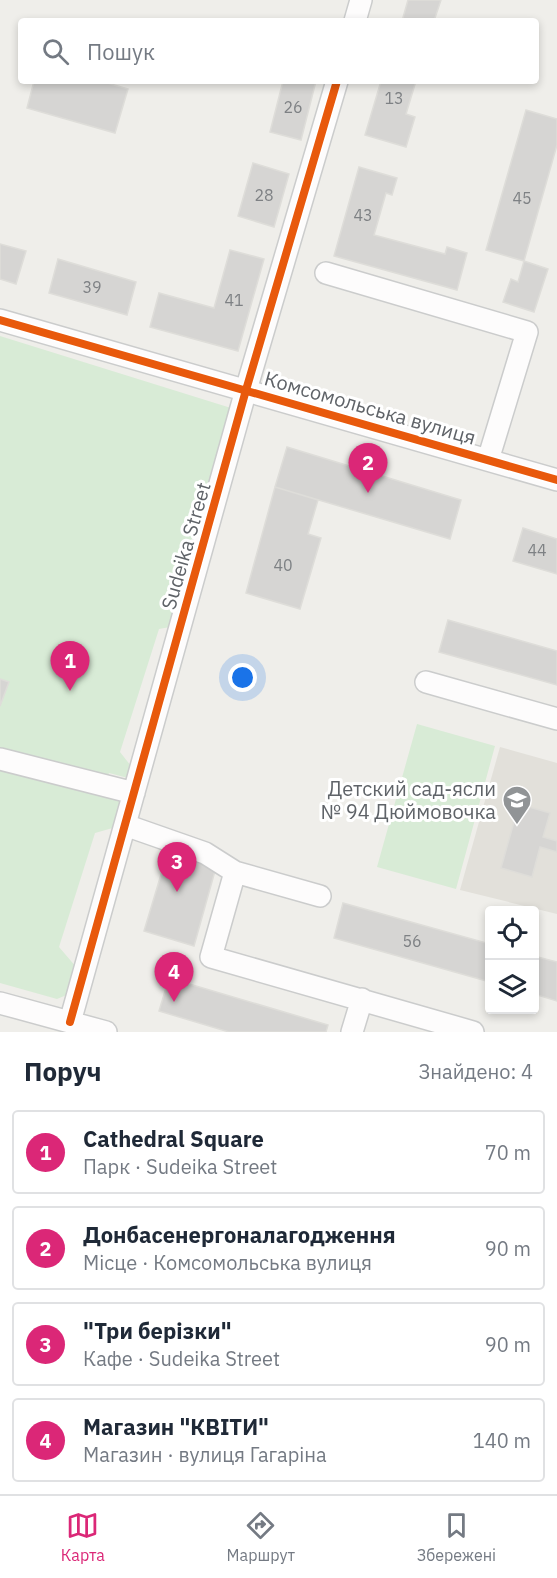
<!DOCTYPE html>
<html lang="uk">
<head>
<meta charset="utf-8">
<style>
	body { margin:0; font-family:"IBM Plex Sans",sans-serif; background:#f6f6f7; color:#1f2937 }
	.controls { position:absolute; right:18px; bottom:18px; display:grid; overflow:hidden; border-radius:6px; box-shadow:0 3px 9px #0003 }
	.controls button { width:54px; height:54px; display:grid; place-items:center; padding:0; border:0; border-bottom:2px solid #e0e1e3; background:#fff; color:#1f2937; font:30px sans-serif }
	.you { position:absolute; left:243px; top:678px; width:21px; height:21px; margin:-15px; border:4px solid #fff; border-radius:50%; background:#1a73e8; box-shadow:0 0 0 9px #1a73e833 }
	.badge { display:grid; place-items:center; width:39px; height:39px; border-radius:50%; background:#db2777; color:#fff; font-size:20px; font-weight:700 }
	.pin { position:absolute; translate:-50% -50px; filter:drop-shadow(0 2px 3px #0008) }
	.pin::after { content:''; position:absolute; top:32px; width:21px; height:18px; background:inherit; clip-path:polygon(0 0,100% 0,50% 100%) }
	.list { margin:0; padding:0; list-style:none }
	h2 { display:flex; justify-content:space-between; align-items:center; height:78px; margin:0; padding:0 24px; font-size:26px }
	h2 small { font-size:20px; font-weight:400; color:#747a83 }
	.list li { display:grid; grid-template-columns:39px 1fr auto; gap:18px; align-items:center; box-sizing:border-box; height:84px; margin:0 12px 12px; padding:0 12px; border:2px solid #e0e1e3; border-radius:6px }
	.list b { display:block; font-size:22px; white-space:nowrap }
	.list p { margin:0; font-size:20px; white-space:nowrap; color:#747a83 }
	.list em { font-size:20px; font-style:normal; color:#747a83 }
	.icon { flex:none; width:33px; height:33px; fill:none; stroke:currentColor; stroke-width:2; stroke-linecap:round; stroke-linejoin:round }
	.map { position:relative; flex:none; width:557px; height:1032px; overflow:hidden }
	.search { position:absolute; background:#fff; box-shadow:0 3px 9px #0003; left:18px; right:18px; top:18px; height:66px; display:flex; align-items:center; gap:15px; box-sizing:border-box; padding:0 21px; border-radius:6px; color:#747a83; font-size:22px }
	.sheet { height:462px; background:#fff }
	nav { display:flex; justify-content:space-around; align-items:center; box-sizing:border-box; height:84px; border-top:2px solid #e0e1e3; background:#fff; font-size:16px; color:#747a83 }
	nav a { display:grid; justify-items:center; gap:3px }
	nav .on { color:#db2777 }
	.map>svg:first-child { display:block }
	.education { fill:#e2e0da }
	.green { fill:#d8ebd6 }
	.building { fill:#d6d5d3; stroke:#deddd9; stroke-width:1.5 }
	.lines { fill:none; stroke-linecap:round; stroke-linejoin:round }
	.minor-casing { stroke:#cbcccc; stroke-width:24 }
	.minor { stroke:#fdfcfc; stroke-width:21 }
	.cycleway-casing { stroke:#fff; stroke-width:11 }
	.cycleway { stroke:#e8590c; stroke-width:8 }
	.labels { text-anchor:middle; stroke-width:6; stroke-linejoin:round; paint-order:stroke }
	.number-label { font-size:16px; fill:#7e8184 }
	.street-label { font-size:20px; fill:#5f6368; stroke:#fff }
	.poi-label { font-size:20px; fill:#5f6368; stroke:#fff; text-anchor:end }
</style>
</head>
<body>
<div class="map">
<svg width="557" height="1032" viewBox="0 0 557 1032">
	<rect width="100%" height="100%" fill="#efeeea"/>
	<path class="education" d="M 500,747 L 557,763 L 557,914 L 460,890 Z"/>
	<path class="green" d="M 0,336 L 231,408 L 170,627 L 159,629 L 120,752 L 131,766 L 128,778 L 109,773 L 102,792 L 124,799 L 116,827 L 95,833 L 59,947 L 77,968 L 69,994 L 57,999 L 0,983 Z
		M 417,724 L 495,746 L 456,889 L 377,867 Z"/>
	<path class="building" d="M 408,0 L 441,0 L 434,21 L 402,21 Z
		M 34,81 L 101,81 L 128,89 L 115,133 L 27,108 Z
		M 283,81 L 316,81 L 301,140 L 270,132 Z
		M 381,81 L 416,81 L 406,114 L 415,117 L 406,147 L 365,135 Z
		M 526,110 L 557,119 L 557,145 L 524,261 L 486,250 Z
		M 253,163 L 289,174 L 274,227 L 238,216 Z
		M 359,167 L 397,178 L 392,195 L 386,193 L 374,235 L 445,254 L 447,247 L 467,253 L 457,290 L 334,256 Z
		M 0,244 L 26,251 L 16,284 L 0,279 Z
		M 230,250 L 264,259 L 238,351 L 150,327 L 159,293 L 214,308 Z
		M 58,259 L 136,282 L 127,315 L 49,293 Z
		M 524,261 L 548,269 L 534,312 L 503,302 L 511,279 L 518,282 Z
		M 287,447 L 461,500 L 450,539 L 275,487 Z
		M 275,487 L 318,500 L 308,534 L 321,538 L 300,609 L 246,593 Z
		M 523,528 L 557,539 L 557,574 L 513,561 Z
		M 448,620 L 557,651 L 557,685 L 439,652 Z
		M 0,679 L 9,682 L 0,706 Z
		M 519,804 L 550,813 L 543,837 L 557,841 L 557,852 L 540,847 L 532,877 L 501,868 Z
		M 169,848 L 202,857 L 215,871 L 194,946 L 144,931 Z
		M 343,903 L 490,944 L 490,982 L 334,938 Z
		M 534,956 L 557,962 L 557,1001 L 534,994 Z
		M 169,978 L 328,1025 L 326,1032 L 229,1032 L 159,1011 Z"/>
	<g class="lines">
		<g class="minor-casing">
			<path id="minor" d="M 355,21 L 361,0
				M 326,273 L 527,332 L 488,460
				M 0,320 L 557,480
				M 426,682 L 557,719
				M 0,759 L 134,793
				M 125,825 L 205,853 L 235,872 L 211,957 L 473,1032
				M 235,872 L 320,896
				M 0,1003 L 106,1032
				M 70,1022 L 246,390 L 337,81
				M 352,1032 L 362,999"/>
		</g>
		<use href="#minor" class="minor"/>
		<g class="cycleway-casing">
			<path id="cycleway" d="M 0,320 L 557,480
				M 70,1022 L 246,390 L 337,81"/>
		</g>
		<use href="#cycleway" class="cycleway"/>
	</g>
	<defs>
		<g id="school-pin" transform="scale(1.5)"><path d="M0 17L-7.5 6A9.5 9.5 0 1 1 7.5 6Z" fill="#919496" stroke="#fff"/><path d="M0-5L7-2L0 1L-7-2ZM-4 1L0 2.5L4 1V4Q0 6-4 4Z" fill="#fff"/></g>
	</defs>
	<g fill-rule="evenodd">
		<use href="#school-pin" x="517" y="800"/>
	</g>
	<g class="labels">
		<g class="number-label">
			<text x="394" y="104">13</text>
			<text x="293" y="113">26</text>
			<text x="264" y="201">28</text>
			<text x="522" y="204">45</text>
			<text x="363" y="221">43</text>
			<text x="92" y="293">39</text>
			<text x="234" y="306">41</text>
			<text x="537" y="556">44</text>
			<text x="283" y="571">40</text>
			<text x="412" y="947">56</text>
		</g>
		<g class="street-label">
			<text transform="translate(370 408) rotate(16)" y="7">Комсомольська вулиця</text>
			<text transform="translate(186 546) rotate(-74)" y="7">Sudeika Street</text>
		</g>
		<g class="poi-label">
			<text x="496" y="796">Детский сад-ясли<tspan x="496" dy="23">№ 94 Дюймовочка</tspan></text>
		</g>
	</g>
</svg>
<div class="controls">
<button><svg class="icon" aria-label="locate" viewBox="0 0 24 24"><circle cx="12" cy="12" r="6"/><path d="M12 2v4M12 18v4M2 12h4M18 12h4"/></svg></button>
<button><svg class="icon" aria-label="layers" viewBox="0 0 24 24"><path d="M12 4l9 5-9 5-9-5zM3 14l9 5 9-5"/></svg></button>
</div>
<div class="you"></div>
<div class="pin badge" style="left:70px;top:691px">1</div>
<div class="pin badge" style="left:368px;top:493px">2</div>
<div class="pin badge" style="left:177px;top:892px">3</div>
<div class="pin badge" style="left:174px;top:1002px">4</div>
<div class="search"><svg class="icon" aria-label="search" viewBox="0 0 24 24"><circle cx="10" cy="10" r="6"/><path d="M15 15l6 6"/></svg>Пошук</div>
</div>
<section class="sheet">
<h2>Поруч<small>Знайдено: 4</small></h2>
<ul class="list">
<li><span class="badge">1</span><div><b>Cathedral Square</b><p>Парк · Sudeika Street</p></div><em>70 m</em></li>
<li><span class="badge">2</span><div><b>Донбасенергоналагодження</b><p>Місце · Комсомольська вулиця</p></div><em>90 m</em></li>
<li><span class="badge">3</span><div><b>&quot;Три берізки&quot;</b><p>Кафе · Sudeika Street</p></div><em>90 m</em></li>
<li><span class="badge">4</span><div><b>Магазин &quot;КВІТИ&quot;</b><p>Магазин · вулиця Гагаріна</p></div><em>140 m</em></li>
</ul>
</section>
<nav>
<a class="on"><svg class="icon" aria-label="map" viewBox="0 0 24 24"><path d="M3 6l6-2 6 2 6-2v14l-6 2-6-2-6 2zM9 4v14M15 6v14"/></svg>Карта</a>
<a><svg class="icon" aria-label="directions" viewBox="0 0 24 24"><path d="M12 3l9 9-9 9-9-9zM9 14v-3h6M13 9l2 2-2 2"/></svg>Маршрут</a>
<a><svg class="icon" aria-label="saved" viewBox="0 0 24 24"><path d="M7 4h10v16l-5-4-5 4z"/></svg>Збережені</a>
</nav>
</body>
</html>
